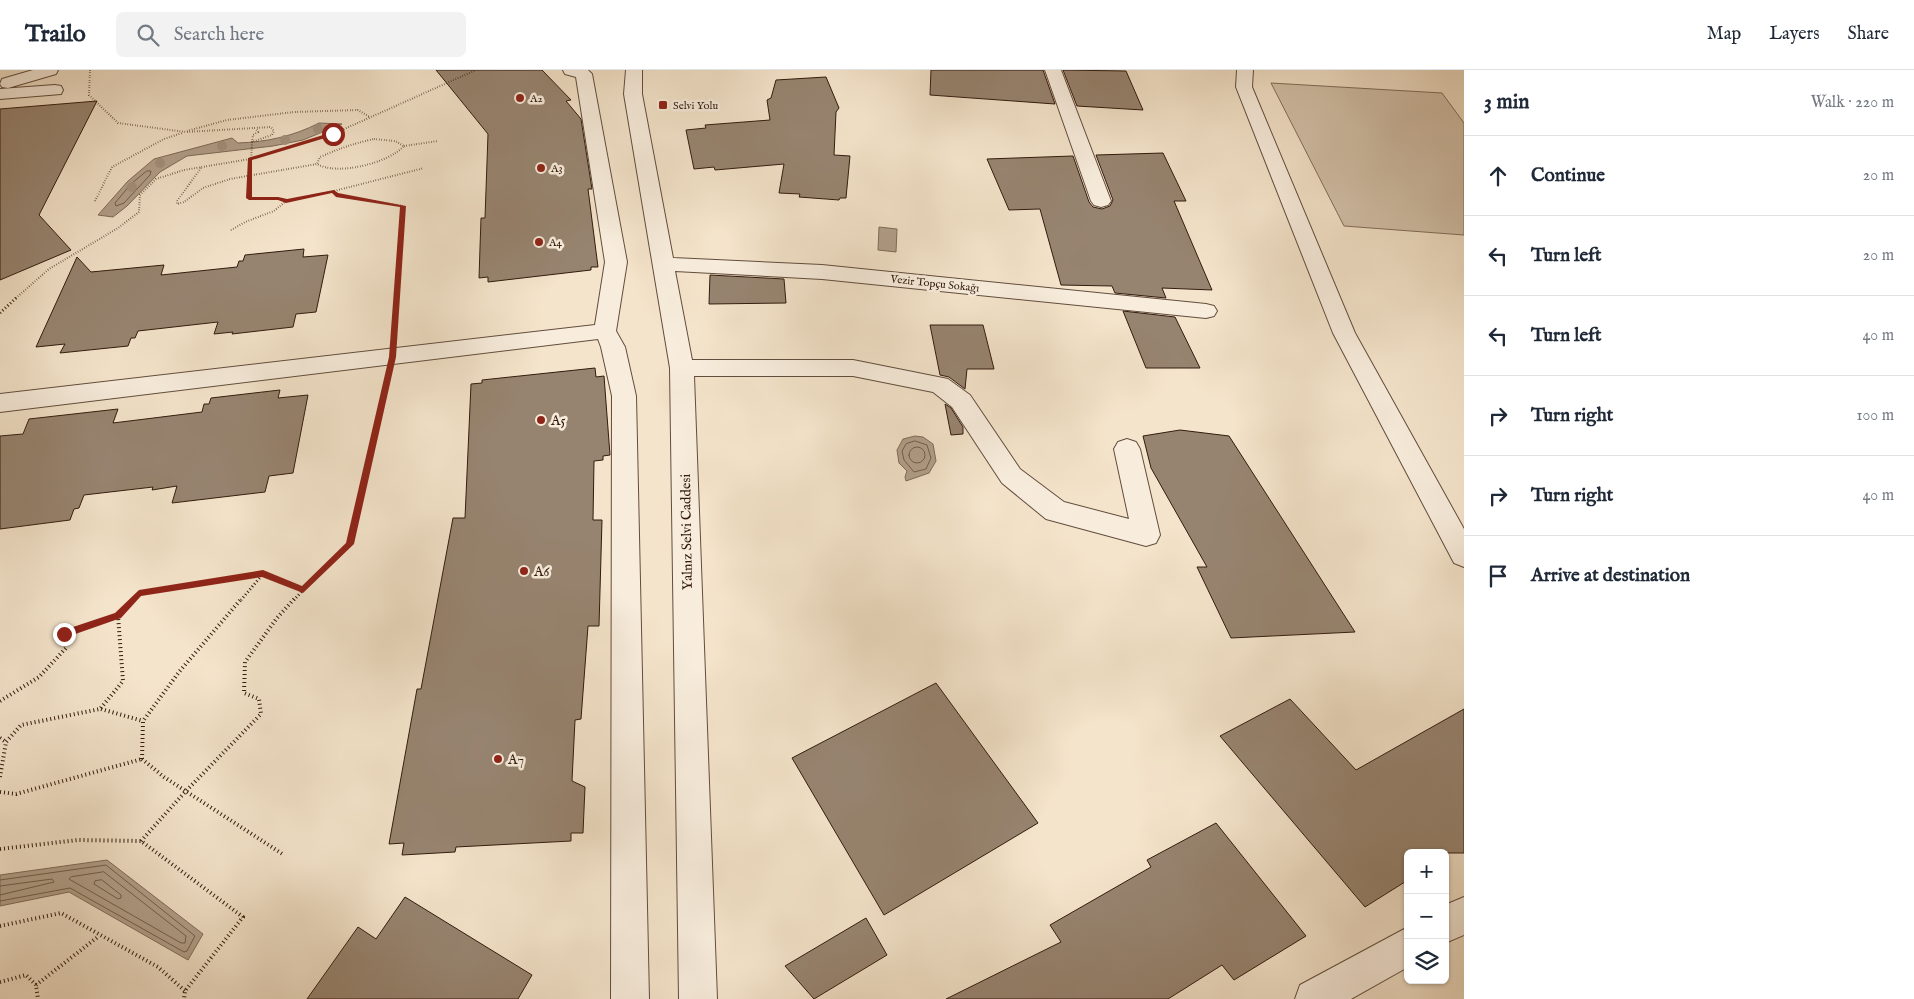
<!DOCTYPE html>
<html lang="en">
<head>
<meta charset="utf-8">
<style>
	body { margin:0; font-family:"IM FELL English",serif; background:#f2f2f3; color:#1f2937 }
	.controls { position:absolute; right:15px; bottom:15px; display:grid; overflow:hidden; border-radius:8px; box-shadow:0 1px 4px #0004 }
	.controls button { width:45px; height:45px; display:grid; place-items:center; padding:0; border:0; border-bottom:1px solid #e0e1e3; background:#fff; color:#1f2937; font:25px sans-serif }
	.stop { position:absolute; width:15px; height:15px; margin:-11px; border:4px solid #8f2418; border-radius:50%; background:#fff }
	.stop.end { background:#8f2418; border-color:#fff; box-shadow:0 1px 5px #0008 }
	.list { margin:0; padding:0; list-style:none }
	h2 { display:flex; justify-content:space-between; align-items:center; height:65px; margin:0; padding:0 20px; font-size:21px }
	h2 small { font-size:16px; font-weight:400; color:#747a83 }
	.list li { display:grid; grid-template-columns:32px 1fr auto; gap:15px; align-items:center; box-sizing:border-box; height:80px; padding:0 20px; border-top:1px solid #e0e1e3 }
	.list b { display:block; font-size:19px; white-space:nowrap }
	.list em { font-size:16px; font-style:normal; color:#747a83 }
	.icon { flex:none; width:28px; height:28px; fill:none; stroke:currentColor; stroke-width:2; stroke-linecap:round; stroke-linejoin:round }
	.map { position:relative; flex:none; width:1464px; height:929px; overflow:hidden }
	header { display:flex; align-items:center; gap:30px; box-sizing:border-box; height:70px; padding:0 25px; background:#fff; border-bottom:1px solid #e0e1e3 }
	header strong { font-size:24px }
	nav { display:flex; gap:28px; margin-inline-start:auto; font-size:18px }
	.search { width:350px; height:45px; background:#f2f2f3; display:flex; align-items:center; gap:12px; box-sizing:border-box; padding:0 18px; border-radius:8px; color:#747a83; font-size:19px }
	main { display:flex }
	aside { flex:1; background:#fff }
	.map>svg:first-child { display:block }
	.green { fill:#d3c2ab; stroke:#826e5c }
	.water { fill:#b2a08b; stroke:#7f6b59 }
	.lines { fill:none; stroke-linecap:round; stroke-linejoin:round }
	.shore { stroke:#725e4c; stroke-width:1 }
	.building { fill:#978470; stroke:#321b0e }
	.minor-casing { stroke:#624d3d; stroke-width:2 }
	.path-far2 { stroke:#321b0e; stroke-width:2; stroke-dasharray:0.5 2; stroke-linecap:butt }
	.path-far1 { stroke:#321b0e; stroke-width:3; stroke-dasharray:1 2.5; stroke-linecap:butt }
	.path { stroke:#321b0e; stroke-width:4; stroke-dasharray:1 3; stroke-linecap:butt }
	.minor { fill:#f8eddd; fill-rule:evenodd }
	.tree { fill:#a4917d }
	.route { fill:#8f2418 }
	.poi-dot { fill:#8f2418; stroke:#f8eddd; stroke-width:2 }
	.labels { text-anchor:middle; stroke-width:5; stroke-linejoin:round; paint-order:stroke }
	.far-poi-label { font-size:11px; fill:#321b0e; stroke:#f8eddd; text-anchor:start }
	.far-street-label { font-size:11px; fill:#321b0e; stroke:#f8eddd }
	.poi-label { font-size:14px; fill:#321b0e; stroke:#f8eddd; text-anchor:start }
	.street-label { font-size:14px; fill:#321b0e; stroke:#f8eddd }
</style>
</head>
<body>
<header>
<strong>Trailo</strong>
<div class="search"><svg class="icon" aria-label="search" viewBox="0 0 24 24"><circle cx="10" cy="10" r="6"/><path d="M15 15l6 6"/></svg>Search here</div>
<nav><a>Map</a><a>Layers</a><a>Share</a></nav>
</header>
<main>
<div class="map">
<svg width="1464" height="929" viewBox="0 0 1464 929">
	<rect width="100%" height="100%" fill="#f4e4cb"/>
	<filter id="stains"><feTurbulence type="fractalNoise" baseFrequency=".004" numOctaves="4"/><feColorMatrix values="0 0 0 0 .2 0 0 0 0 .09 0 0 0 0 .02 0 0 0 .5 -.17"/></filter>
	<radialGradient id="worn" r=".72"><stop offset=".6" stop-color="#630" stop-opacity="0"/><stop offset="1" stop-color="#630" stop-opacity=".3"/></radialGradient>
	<path class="green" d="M 1271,13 L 1442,23 L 1464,53 L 1464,165 L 1344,156 Z"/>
	<path class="water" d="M 319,53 L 342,54 L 303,70 L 273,76 L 187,86 L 160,102 L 127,136 L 113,147 L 98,145 L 128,111 L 154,89 L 232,68 L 238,73 C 267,72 294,66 319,53 Z
		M 879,157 L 897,159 L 896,182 L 878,180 Z
		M 915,366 L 923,367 L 933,374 L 936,391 L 929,403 L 906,411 L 905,407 L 907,401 L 899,393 L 897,380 L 903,369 Z
		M 107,790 L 203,864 L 188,890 L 69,822 L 0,836 L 0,805 Z"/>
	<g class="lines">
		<path class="shore" d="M 147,101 L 151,101 L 150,105 L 124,133 L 116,136 L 115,133 L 131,114 Z
			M 915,371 L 927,375 L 931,388 L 926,399 L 914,402 L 904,390 L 902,381 L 906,374 Z
			M909 385a8 8 0 1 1 16 0a8 8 0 1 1-16 0Z
			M 104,802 L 186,866 L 185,873 L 181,873 L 69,809 L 71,807 Z
			M 0,810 L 106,795 L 195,866 L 187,881 L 184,882 L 70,818 L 0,831
			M 102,810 L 121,825 L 121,828 L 118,829 L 94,814 L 95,811 Z
			M 0,816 L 52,809 L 54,812 L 0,825"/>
	</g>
	<path class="building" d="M 436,0 L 542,0 L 571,30 L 566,31 L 581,49 L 592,119 L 588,119 L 598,197 L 591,197 L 591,200 L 488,212 L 488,207 L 479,208 L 481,148 L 485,148 L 488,64 Z
		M 931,0 L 1043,0 L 1055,34 L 930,25 Z
		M 1063,0 L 1126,1 L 1143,40 L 1077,36 Z
		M 826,7 L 839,38 L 836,42 L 834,85 L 850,86 L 846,128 L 840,128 L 839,130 L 799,127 L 800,124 L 779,123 L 784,94 L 715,100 L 714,97 L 694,99 L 686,60 L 706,58 L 705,55 L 770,50 L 767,30 L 771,28 L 776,10 Z
		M 97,31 L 39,145 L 71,180 L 0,210 L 0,39 Z
		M 1163,83 L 1186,131 L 1174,131 L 1212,220 L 1162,218 L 1166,228 L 1115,223 L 1112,216 L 1061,215 L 1040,139 L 1009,140 L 987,89 L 1073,86 L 1089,132 L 1093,137 L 1102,139 L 1110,136 L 1113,130 L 1096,85 Z
		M 304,179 L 303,187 L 328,185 L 316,242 L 296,244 L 293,257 L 232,264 L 233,262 L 214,264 L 218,252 L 138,261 L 135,268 L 131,268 L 128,276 L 60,283 L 65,274 L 36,277 L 77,187 L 91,202 L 164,195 L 161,205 L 237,197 L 239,191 L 243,191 L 245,185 Z
		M 710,205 L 784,209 L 786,233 L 709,234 Z
		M 1123,241 L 1175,247 L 1200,298 L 1146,298 Z
		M 930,255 L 983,255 L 994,299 L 967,299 L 965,319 L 949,307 L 940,305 Z
		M 595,298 L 596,307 L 604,306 L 610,385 L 603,386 L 603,390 L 594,391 L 593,450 L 602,450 L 599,556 L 588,556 L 581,649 L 575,650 L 572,711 L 585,717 L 583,763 L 571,763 L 571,771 L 456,777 L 455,782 L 402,785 L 404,773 L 389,774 L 417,619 L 421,619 L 453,448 L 465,448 L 471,314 L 482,313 L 482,310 Z
		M 280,320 L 278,328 L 308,325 L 293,403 L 269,406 L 265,422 L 172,433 L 177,416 L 152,420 L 153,417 L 84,425 L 79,438 L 74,439 L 70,450 L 0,459 L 0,366 L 23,364 L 29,349 L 118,339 L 113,353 L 202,342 L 204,334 L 209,334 L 211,328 Z
		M 945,334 L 951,338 L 963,357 L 963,364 L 951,365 Z
		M 1180,360 L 1229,366 L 1355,562 L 1231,568 L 1197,497 L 1207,497 L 1151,398 L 1143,366 Z
		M 936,613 L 1038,753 L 884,845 L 792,688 Z
		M 1290,629 L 1356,700 L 1464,639 L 1464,783 L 1408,783 L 1408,810 L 1365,837 L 1220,666 Z
		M 1216,753 L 1306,866 L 1234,910 L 1222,895 L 1168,929 L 946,929 L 1061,872 L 1050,855 L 1151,797 L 1147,790 Z
		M 405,827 L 532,905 L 518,929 L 307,929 L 358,857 L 376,869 Z
		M 866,848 L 887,885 L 814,929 L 785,896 Z"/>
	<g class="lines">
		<g class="minor-casing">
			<path id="minor" d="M 33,0 L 58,0 L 56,4 L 8,18 L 2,17 L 0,14 L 2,9 Z
				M 563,0 L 588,0 L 592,4 L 627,192 L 616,261 L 625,277 L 636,326 L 649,929 L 611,929 L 612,326 L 601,277 L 598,269 L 0,342 L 0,324 L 595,255 L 605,192 L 576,7 L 565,4 Z
				M 626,0 L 642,0 L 642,24 L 673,188 L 822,195 L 1206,234 L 1214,236 L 1217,241 L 1214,246 L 1206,248 L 822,209 L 675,201 L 692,290 L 853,290 L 948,309 L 970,325 L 1020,399 L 1064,432 L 1129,449 L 1114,379 L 1118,372 L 1127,369 L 1136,372 L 1140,379 L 1160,465 L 1156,473 L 1146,476 L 1046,449 L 1002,413 L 952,337 L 933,322 L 853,306 L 694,306 L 717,929 L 679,929 L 670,298 L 624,24 Z
				M 1045,0 L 1061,0 L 1111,131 L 1108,135 L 1101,137 L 1094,135 L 1091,131 Z
				M 1237,0 L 1253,0 L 1252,17 L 1355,263 L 1464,459 L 1464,497 L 1454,493 L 1333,263 L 1236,17 Z
				M 55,15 L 61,16 L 63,20 L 61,24 L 0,29 L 0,19 Z
				M 1464,827 L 1464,865 L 1445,873 L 1445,835 Z
				M 1408,857 L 1408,897 L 1351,929 L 1295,929 L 1300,915 Z"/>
		</g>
		<path class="path-far2" d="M 90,0 L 89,25 L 118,53 L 186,62 L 271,57 L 274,61 L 272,65 L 252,72 L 249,128 L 279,128 L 286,131
			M 187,61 L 227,50 L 294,42 L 358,40 L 370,47
			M 374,69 L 395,71 L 404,76 C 389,93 337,106 317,94 L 320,87 C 338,79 355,73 374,69 Z
			M 252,72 L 253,65 L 258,62 L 256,59
			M 404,76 L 438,71
			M 201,98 L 177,131 L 177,134 L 184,132 L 203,118 L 230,109 L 317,94
			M 95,131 L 112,97 L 164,69 L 182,63
			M 231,160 L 245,152 L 274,141 L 286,131 L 334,121
			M 16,228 L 49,199 L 118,158 L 139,142 L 140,125 L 156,109 L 184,100 L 250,89 L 333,64 L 476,0
			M 396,228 L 403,136 L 336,125 L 334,121 L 424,98"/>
		<path class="path-far1" d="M 0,243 L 17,227
			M 394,256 L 396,227
			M 263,504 L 303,520 L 294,530
			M 303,520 L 350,475 L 385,317
			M 133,530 L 139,523 L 263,504 L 241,530"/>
		<path class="path" d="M 0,631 L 39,607 L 66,578 L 64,564 L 118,546
			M 101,639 L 143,651
			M 0,668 L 6,672
			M 142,689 L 164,707 L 284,785
			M 142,689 L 143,651 L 179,602 L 242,528
			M 0,707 L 6,672 L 21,655 L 100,639 L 123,611 L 118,546 L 134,528
			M 0,722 L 16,724 L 142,689
			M 141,771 L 185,722 L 261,644 L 259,629 L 244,623 L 245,592 L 277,548 L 295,528
			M 0,779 L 78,770 L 141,771 L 243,847 L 185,921 L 184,929
			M 0,856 L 61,843 L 158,897 L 185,921
			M 0,912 L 26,905 L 36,915 L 38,929
			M 36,915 L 99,866"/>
		<use href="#minor" class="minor"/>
	</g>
	<g class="tree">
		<circle cx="318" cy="59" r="5"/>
		<circle cx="285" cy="70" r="5"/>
		<circle cx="222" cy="76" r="5"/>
		<circle cx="160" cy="93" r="5"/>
		<circle cx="132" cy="117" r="5"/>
	</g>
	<path class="route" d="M 333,62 L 335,65 L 252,90 L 252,127 L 278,127 L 287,129 L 334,120 L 338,123 L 406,136 L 396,287 L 354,474 L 303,523 L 262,507 L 141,526 L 121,548 L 64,568 L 61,567 L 61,561 L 115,543 L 139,520 L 263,500 L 302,516 L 346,473 L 389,287 L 400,137 L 336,127 L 332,123 L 286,133 L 278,130 L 249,130 L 246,128 L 248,88 Z"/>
	<g class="poi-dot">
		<circle cx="520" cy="28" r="5"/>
		<rect x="658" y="30" width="10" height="10" rx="2.5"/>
		<circle cx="541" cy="98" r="5"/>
		<circle cx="539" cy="172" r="5"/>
		<circle cx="541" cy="350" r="5"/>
		<circle cx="524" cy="501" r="5"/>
		<circle cx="498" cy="689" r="5"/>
	</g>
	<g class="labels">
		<g class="far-poi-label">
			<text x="530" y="32">A2</text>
			<text x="673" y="39">Selvi Yolu</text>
			<text x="551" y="102">A3</text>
			<text x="549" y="176">A4</text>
		</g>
		<g class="far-street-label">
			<text transform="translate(935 213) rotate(6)" y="4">Vezir Topçu Sokağı</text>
		</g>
		<g class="poi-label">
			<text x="551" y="355">A5</text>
			<text x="534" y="506">A6</text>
			<text x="508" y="694">A7</text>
		</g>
		<g class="street-label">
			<text transform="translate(686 462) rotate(-91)" y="5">Yalnız Selvi Caddesi</text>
		</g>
	</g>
	<rect width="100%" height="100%" filter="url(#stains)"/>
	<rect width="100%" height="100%" fill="url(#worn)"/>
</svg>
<div class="controls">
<button>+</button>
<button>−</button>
<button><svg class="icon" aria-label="layers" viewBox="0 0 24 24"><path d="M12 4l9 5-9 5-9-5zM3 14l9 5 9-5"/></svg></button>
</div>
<div class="stop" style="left:333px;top:64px"></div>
<div class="stop end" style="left:64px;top:564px"></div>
</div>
<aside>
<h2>3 min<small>Walk · 220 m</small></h2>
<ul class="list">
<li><svg class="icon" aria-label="ahead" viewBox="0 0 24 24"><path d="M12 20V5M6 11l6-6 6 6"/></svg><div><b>Continue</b></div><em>20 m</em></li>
<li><svg class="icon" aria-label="left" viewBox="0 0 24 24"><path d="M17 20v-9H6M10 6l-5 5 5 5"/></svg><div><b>Turn left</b></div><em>20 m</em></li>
<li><svg class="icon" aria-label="left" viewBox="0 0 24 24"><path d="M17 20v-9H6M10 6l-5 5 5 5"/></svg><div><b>Turn left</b></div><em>40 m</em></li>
<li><svg class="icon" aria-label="right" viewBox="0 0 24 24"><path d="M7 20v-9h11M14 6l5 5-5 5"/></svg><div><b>Turn right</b></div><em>100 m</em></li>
<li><svg class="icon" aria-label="right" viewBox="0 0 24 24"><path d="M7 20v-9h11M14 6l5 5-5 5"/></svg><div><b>Turn right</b></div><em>40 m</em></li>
<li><svg class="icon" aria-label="arrive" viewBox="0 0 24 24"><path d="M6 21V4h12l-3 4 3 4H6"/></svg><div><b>Arrive at destination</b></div></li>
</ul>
</aside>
</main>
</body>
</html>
